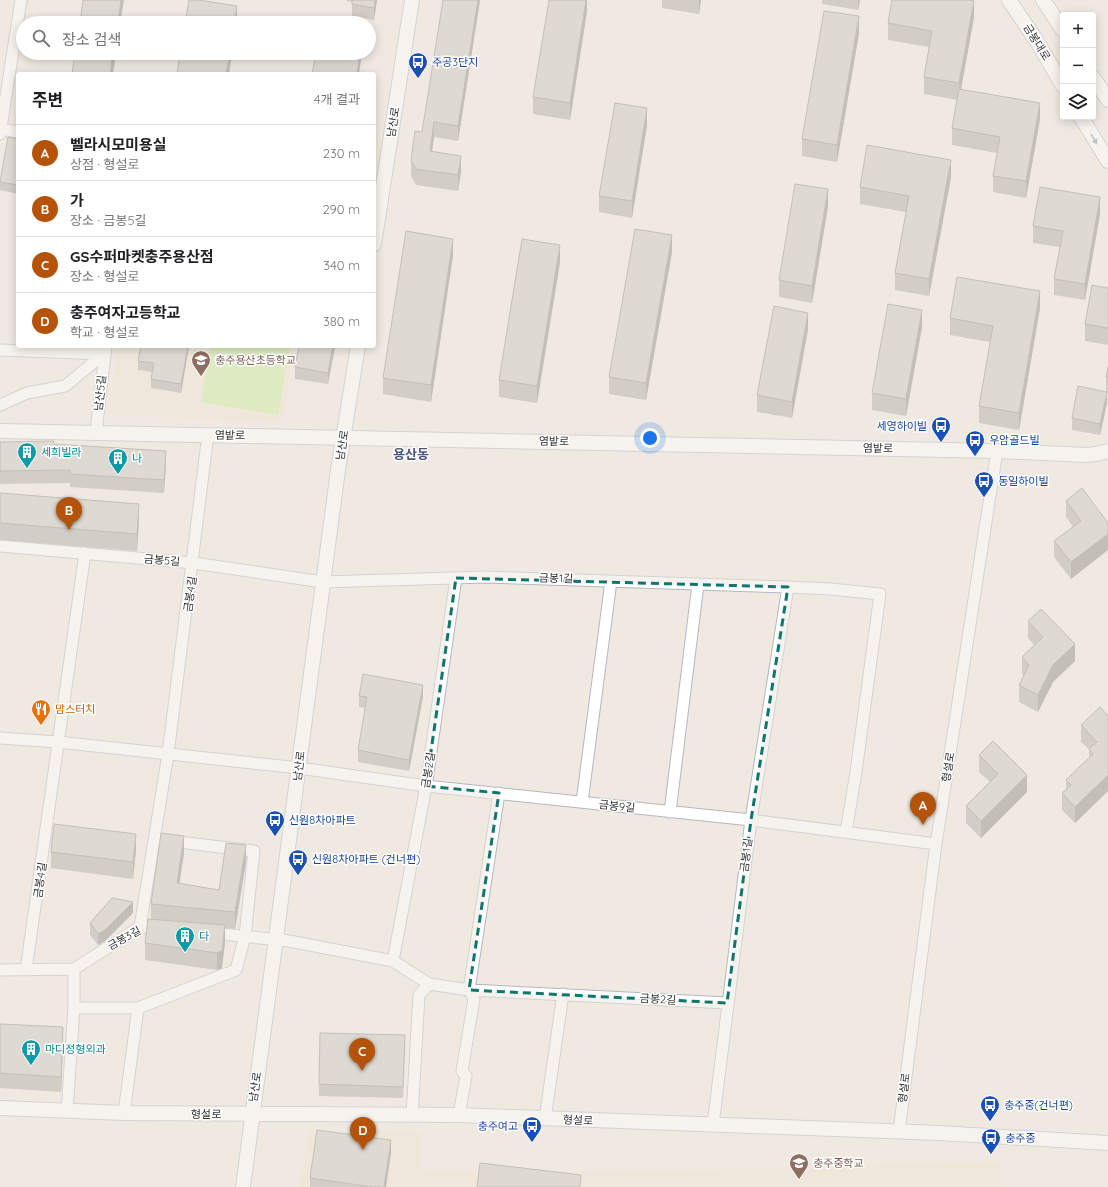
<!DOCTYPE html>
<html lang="ko">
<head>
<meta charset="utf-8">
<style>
	body { margin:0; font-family:Quicksand,"Noto Sans KR",sans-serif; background:#f6f6f6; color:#202124 }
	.controls { position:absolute; right:12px; top:12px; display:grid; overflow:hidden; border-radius:4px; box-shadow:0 2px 10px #0003 }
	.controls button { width:36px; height:36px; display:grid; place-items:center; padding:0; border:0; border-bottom:1px solid #e0e0e0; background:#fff; color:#202124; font:20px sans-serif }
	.you { position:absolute; left:650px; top:438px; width:14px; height:14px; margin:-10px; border:3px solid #fff; border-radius:50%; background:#1a73e8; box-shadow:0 0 0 6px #1a73e833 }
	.badge { display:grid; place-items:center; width:26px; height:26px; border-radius:50%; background:#b45309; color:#fff; font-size:13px; font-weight:700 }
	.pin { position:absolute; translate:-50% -33px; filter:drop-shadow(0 1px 2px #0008) }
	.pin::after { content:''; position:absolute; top:21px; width:14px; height:12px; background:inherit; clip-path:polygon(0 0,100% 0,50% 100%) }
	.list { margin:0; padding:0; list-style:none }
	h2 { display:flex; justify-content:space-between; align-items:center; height:52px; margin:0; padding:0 16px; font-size:17px }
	h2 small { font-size:13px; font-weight:400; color:#757577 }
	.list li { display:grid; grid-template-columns:26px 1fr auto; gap:12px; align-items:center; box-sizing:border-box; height:56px; padding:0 16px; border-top:1px solid #e0e0e0 }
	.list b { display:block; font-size:15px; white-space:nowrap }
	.list p { margin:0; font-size:13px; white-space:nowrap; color:#757577 }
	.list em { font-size:13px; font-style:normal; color:#757577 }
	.icon { flex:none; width:22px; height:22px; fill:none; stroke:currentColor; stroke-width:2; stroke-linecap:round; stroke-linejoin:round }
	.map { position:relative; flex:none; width:1108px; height:1187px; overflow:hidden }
	.search { position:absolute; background:#fff; box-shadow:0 2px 10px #0003; left:16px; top:16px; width:360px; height:44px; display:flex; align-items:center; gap:10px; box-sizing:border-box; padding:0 14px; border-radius:22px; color:#757577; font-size:15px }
	.panel { position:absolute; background:#fff; box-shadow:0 2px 10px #0003; left:16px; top:72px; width:360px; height:276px; border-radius:4px }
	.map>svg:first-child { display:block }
	.education { fill:#f0e6d1 }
	.pitch { fill:#c9ec9a }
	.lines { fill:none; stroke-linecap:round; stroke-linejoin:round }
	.minor-casing { stroke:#b4b7c1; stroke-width:13 }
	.tertiary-casing { stroke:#b4b7c1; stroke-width:16 }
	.minor { stroke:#fff; stroke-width:11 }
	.tertiary { stroke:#fff; stroke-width:14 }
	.wall { fill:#afaba4 }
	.shaded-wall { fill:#8e8b86 }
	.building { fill:#cbc7bf; stroke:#8e8b86 }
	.oneway { fill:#969696 }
	.marked { fill:none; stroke:#0f766e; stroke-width:3; stroke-dasharray:8 5; stroke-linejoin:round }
	.labels { text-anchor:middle; stroke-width:3; stroke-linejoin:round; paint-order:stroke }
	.street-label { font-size:11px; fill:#2e2e2e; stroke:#fff }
	.transit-label { font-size:11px; fill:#164399; stroke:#fff; text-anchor:start }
	.education-label { font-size:11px; fill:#785e54; stroke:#fff; text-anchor:start }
	.culture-label { font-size:11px; fill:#0d838f; stroke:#fff; text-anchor:start }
	.food-label { font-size:11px; fill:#c56008; stroke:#fff; text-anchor:start }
	.quarter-label { font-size:13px; font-weight:bold; fill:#4d5680; stroke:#fff }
</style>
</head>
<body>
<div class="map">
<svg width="1108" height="1187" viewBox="0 0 1108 1187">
	<rect width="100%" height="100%" fill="#efe9e1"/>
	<path class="education" d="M 117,346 L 294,346 L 283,416 L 275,421 L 114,415 L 109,408 Z
		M 308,1131 L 422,1133 L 420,1170 L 598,1172 L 1001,1162 L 999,1187 L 299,1187 Z"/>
	<path class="pitch" d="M 210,346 L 290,346 L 278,415 L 201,402 Z"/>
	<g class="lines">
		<g class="minor-casing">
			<path id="minor" d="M 0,129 L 18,132
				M 0,134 L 21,0
				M 0,350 L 104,354
				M 0,405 L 27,393 L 65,386 L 104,354
				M 96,432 L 106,346
				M 0,546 L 194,563 L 323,582 L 485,577 L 788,587 L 751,820 L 713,1125
				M 788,587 L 830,589 L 880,594 L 856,772 L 846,832
				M 0,738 L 58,742 L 299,768 L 426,786 L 751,820 L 936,844
				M 582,802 L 611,581
				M 670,812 L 698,584
				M 140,927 L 168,754 L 208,434
				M 212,933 L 289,941 L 393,961 L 429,984 L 469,990 L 727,1003
				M 393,961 L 426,786 L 456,578
				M 0,970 L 74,969 L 140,927 L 161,928
				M 26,970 L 85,553
				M 74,1008 L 138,1008 L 124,1113
				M 138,1008 L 236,970 L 245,936 L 254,851 L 170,841
				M 67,1111 L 74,1008 L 74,969
				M 459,1115 L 466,1076 L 462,1071 L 474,999 L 469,990 L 499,793
				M 412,1116 L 419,995 L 429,984
				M 545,1119 L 563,994
				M 899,1131 L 936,844 L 997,451"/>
		</g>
		<g class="tertiary-casing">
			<path id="tertiary" d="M 1009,0 L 1036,40 L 1063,86
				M 1043,0 L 1063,30
				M 1093,77 L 1108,100
				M 1081,117 L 1108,161
				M 374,244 L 412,0
				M 0,431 L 997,451 L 1086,455 L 1096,454 L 1108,451
				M 0,1108 L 124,1113 L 459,1115 L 939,1133 L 1108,1143
				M 243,1187 L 338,470 L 358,346"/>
		</g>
		<use href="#minor" class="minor"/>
		<use href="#tertiary" class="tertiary"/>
	</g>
	<path class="wall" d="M 347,0 L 377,0 L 374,20 L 352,16 L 352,2 L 347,1 Z
		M 480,0 L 458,141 L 434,137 L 432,151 L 461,171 L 458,191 L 416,185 L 411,176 L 411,161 L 422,132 Z
		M 587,0 L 587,11 L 570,120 L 533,114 L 533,97 Z
		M 662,0 L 701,0 L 699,14 L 662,8 Z
		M 822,0 L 860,0 L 858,10 L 822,4 Z
		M 974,17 L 961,89 L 1040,119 L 1026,198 L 993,192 L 993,176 L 997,153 L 952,145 L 952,128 L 957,100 L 924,94 L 924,77 L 929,47 L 888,40 L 888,23 Z
		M 859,33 L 837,162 L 802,156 L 802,139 Z
		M 647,125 L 632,218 L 599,212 L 599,196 Z
		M 18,139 L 18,194 L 0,190 L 0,181 Z
		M 951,177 L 929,296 L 895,290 L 895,273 L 906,212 L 860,204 L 860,187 Z
		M 828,206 L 812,303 L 779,297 L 779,280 Z
		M 1100,214 L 1085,300 L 1054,295 L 1054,279 L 1060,247 L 1033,243 L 1033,226 Z
		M 672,252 L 646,400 L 609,394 L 609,377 Z
		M 453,255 L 431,402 L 383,394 L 383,378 Z
		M 560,262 L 537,403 L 499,397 L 499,380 Z
		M 1108,288 L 1108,345 L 1085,341 L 1085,324 Z
		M 1040,308 L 1019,430 L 979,423 L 979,406 L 990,342 L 950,335 L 950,318 Z
		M 922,327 L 906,416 L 872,410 L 872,393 Z
		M 808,329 L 792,418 L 757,412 L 757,395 Z
		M 141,346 L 189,346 L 181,393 L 151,388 L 151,379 L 152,372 L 138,370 L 138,361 Z
		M 335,346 L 328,384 L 295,379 L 295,367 Z
		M 1108,367 L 1108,394 L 1107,393 L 1107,403 L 1100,435 L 1072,430 L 1072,418 L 1106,392 L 1106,377 Z
		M 0,442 L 54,444 L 166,464 L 164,493 L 70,487 L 70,483 L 0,484 Z
		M 0,493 L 139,520 L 137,551 L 0,540 Z
		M 1066,501 L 1108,523 L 1071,579 L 1054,557 L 1054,541 L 1073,527 L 1066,517 Z
		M 1028,621 L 1075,661 L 1053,682 L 1038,712 L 1019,702 L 1019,685 L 1024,676 L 1022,673 L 1022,657 L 1034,645 L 1028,638 Z
		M 359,696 L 423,696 L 409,771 L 358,762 L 358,750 L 365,708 L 359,707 Z
		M 1108,716 L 1108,791 L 1075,823 L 1062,810 L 1062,793 L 1066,790 L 1066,780 L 1089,758 L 1089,749 L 1081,742 L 1081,725 Z
		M 979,755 L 1027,792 L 981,838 L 966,823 L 966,806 L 990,782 L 979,772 Z
		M 136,850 L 133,879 L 51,868 L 51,852 Z
		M 184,853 L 179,883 L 219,890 L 246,862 L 235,929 L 225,928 L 225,942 L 222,968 L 217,970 L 145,960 L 145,943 L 151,919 L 151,904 Z
		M 133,913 L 105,941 L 98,945 L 90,935 L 90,923 Z
		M 0,1024 L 63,1042 L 61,1092 L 0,1088 Z
		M 405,1046 L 403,1098 L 319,1096 L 319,1084 Z
		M 391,1152 L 386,1187 L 310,1187 L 310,1178 Z"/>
	<path class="shaded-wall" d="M 121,0 L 124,0 L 120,23 L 118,23 Z
		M 375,0 L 377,0 L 374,20 L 374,8 Z
		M 478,0 L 480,0 L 458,141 L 458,126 Z
		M 586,0 L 587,0 L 587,11 L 570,120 L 570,103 Z
		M 699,0 L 701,0 L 699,14 Z
		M 858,0 L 860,0 L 858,10 Z
		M 974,1 L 974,17 L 959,100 L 959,83 Z
		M 237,6 L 237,23 L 234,23 Z
		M 859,16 L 859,33 L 837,162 L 837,145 Z
		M 113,53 L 116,53 L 113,74 L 110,74 Z
		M 230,53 L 232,53 L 229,74 L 226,74 Z
		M 360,53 L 362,53 L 359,74 L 357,74 Z
		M 1040,103 L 1040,119 L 1026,198 L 1026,181 Z
		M 647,108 L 647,125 L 632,218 L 632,201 Z
		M 434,122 L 434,137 L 430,167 L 430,151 Z
		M 461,156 L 461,171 L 458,191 L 458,175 Z
		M 951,160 L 951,177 L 929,296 L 929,279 Z
		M 828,189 L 828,206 L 812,303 L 812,286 Z
		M 1100,197 L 1100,214 L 1085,300 L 1085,284 Z
		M 672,235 L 672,252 L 646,400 L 646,383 Z
		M 453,239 L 453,255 L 431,402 L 431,385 Z
		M 560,245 L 560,262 L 537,403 L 537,386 Z
		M 1040,291 L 1040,308 L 1019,430 L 1019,413 Z
		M 922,310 L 922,327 L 906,416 L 906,399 Z
		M 808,313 L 808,329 L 792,418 L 792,402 Z
		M 188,346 L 189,346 L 181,393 L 181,384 Z
		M 333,346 L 335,346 L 328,384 L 328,373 Z
		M 1107,392 L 1107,403 L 1100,435 L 1100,424 Z
		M 166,451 L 166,464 L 164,493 L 164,480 Z
		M 139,504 L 139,520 L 137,551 L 137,534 Z
		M 1108,534 L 1108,550 L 1071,579 L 1071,562 Z
		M 1075,644 L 1075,661 L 1053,682 L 1038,712 L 1038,695 L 1053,665 Z
		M 423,685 L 423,696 L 409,771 L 409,760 Z
		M 1027,775 L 1027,792 L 981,838 L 981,821 Z
		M 1108,775 L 1108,791 L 1075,823 L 1075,807 Z
		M 136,834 L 136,850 L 133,879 L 133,862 Z
		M 184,836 L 184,853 L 177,900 L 177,883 Z
		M 246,845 L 246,862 L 235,929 L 235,912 Z
		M 133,902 L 133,913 L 105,941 L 98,945 L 98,934 Z
		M 225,925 L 225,942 L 222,968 L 217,970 L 217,953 Z
		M 63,1027 L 63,1042 L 61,1092 L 61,1077 Z
		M 391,1140 L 391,1152 L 386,1187 L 384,1187 Z"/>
	<path class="building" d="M 83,0 L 121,0 L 118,23 L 80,23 Z
		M 189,0 L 198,0 L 237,6 L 234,23 L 185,23 Z
		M 352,0 L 375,0 L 374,8 L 352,4 Z
		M 443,0 L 478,0 L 458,126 L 434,122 L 430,151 L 461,156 L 458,175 L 416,169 L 411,161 L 415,131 L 422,132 Z
		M 549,0 L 586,0 L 570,103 L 533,97 Z
		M 892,0 L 969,0 L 974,1 L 959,83 L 924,77 L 932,31 L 888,23 Z
		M 824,11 L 859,16 L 837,145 L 802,139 Z
		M 321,18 L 354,23 L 320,23 Z
		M 75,53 L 113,53 L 110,74 L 72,74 Z
		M 180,53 L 230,53 L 226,74 L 177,74 Z
		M 316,53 L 360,53 L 357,74 L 312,74 Z
		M 959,89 L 1040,103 L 1026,181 L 993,176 L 1000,137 L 952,128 Z
		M 615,103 L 647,108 L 632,201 L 599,196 Z
		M 8,137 L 18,139 L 18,185 L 0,182 Z
		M 867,145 L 951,160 L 929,279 L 895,273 L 909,196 L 860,187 Z
		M 795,184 L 828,189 L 812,286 L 779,280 Z
		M 1040,187 L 1100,197 L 1085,284 L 1054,279 L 1063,231 L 1033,226 Z
		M 635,229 L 672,235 L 646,383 L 609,377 Z
		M 406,231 L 453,239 L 431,385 L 383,378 Z
		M 522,239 L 560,245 L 537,386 L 499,380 Z
		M 957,277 L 1040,291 L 1019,413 L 979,406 L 993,326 L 950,318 Z
		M 1092,285 L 1108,288 L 1108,328 L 1085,324 Z
		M 888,304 L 922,310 L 906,399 L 872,393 Z
		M 774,306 L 808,313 L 792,402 L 757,395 Z
		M 141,346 L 188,346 L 181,384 L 151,379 L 154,363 L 138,361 Z
		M 299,346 L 333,346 L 328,373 L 295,367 Z
		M 1108,367 L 1108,377 L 1106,377 Z
		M 1078,386 L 1107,392 L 1100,424 L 1072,418 Z
		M 54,441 L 54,444 L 166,451 L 164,480 L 70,474 L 70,470 L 0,471 L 0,442 Z
		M 1082,488 L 1108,523 L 1108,534 L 1071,562 L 1054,541 L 1081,521 L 1066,501 Z
		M 0,493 L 139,504 L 137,534 L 0,523 Z
		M 1041,609 L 1075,644 L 1053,665 L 1038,695 L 1019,685 L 1029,665 L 1022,657 L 1043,637 L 1028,621 Z
		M 363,674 L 423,685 L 409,760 L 358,750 L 367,697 L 359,696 Z
		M 1100,707 L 1108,716 L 1108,775 L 1075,807 L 1062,793 L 1071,785 L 1066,780 L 1093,754 L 1089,749 L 1097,742 L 1081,725 Z
		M 993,741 L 1027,775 L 981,821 L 966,806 L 998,774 L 979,755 Z
		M 54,824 L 136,834 L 133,862 L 51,852 Z
		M 161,833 L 184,836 L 177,883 L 219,890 L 226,843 L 246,845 L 235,912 L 151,904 Z
		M 112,898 L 133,902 L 105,930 L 98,934 L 90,923 Z
		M 148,919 L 225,925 L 222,951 L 217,953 L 145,943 Z
		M 0,1024 L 63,1027 L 61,1077 L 0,1073 Z
		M 320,1033 L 405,1035 L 403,1087 L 319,1084 Z
		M 317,1130 L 391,1140 L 384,1187 L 373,1187 L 310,1178 Z
		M 480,1163 L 581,1175 L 580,1187 L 477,1187 Z"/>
	<defs><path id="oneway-solid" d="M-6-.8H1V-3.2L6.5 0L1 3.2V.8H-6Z"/></defs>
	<use class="oneway" href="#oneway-solid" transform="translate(1094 139) rotate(60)"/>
	<path d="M0 0H1108V1187H0ZM 456,578 L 788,587 L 751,820 L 727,1003 L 469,990 L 499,793 L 426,786 Z" fill="#efe9e1" fill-opacity=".55" fill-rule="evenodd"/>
	<path class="marked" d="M 456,578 L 788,587 L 751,820 L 727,1003 L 469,990 L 499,793 L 426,786 Z"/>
	<defs>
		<g id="bus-pin" transform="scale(1)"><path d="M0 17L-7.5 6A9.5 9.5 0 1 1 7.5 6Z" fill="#1a4fb4" stroke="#fff"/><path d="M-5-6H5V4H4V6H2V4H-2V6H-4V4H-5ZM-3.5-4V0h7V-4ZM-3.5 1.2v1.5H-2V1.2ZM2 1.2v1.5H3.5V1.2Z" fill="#fff"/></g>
		<g id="school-pin" transform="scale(1)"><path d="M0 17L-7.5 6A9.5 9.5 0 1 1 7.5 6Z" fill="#8d6e63" stroke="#fff"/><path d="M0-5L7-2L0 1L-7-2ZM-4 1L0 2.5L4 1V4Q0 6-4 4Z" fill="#fff"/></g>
		<g id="building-pin" transform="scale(1)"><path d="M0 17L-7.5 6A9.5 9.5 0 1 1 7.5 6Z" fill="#0f9aa8" stroke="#fff"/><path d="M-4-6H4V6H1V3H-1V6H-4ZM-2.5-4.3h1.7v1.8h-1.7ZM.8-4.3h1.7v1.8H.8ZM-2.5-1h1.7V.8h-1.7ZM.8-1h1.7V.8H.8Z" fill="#fff"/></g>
		<g id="restaurant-pin" transform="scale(1)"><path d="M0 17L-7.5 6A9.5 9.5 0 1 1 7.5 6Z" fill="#e8710a" stroke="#fff"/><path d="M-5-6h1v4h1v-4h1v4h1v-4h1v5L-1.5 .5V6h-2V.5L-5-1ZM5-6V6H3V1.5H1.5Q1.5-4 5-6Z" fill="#fff"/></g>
	</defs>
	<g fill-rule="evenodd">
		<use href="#bus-pin" x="418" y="62"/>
		<use href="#school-pin" x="201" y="360"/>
		<use href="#bus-pin" x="941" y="426"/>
		<use href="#bus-pin" x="975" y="440"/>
		<use href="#building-pin" x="27" y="452"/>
		<use href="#building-pin" x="118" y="458"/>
		<use href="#bus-pin" x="984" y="481"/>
		<use href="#restaurant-pin" x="41" y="709"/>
		<use href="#bus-pin" x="275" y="820"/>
		<use href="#bus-pin" x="298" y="859"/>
		<use href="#building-pin" x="185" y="936"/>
		<use href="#building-pin" x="31" y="1049"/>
		<use href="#bus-pin" x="990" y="1105"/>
		<use href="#bus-pin" x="532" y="1126"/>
		<use href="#bus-pin" x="991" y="1138"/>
		<use href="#school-pin" x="799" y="1163"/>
	</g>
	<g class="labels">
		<g class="street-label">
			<text transform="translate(1037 42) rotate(58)" y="4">금봉대로</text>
			<text transform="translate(393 122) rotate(-81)" y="4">남산로</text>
			<text transform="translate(100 393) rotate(-84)" y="4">남산5길</text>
			<text transform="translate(230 435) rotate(1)" y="4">염밭로</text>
			<text transform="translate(554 441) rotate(1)" y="4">염밭로</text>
			<text transform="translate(342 445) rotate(-81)" y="4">남산로</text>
			<text transform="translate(878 448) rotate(1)" y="4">염밭로</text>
			<text transform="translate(162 560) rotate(5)" y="4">금봉5길</text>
			<text transform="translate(556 578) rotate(2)" y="4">금봉1길</text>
			<text transform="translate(190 594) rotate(-82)" y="4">금봉4길</text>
			<text transform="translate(299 766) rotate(-83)" y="4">남산로</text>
			<text transform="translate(948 767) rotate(-81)" y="4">형설로</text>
			<text transform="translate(428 770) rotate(-81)" y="4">금봉2길</text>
			<text transform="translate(617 806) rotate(6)" y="4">금봉9길</text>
			<text transform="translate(746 855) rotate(-83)" y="4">금봉1길</text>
			<text transform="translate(40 880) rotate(-82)" y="4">금봉4길</text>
			<text transform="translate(124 938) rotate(-29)" y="4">금봉3길</text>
			<text transform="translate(658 999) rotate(3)" y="4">금봉2길</text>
			<text transform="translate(255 1087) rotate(-82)" y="4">남산로</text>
			<text transform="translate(904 1088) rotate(-83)" y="4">형설로</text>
			<text x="206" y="1118">형설로</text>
			<text transform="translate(578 1120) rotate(2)" y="4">형설로</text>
		</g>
		<g class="transit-label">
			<text x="432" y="66">주공3단지</text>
			<text x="927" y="430" text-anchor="end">세영하이빌</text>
			<text x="989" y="444">우암골드빌</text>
			<text x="998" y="485">동일하이빌</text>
			<text x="289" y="824">신원8차아파트</text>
			<text x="312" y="863">신원8차아파트 (건너편)</text>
			<text x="1004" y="1109">충주중(건너편)</text>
			<text x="518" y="1130" text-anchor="end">충주여고</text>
			<text x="1005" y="1142">충주중</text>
		</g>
		<g class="education-label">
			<text x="215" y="364">충주용산초등학교</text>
			<text x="813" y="1167">충주중학교</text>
		</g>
		<g class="culture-label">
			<text x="41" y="456">세희빌라</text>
			<text x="132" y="462">나</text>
			<text x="199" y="940">다</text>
			<text x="45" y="1053">마디정형외과</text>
		</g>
		<g class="food-label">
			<text x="55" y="713">맘스터치</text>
		</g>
		<g class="quarter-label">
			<text x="411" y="459">용산동</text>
		</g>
	</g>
</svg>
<div class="controls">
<button>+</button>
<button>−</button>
<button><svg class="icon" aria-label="layers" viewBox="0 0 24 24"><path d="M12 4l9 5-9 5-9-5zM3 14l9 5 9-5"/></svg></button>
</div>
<div class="you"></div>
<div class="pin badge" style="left:923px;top:825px">A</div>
<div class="pin badge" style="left:69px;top:530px">B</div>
<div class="pin badge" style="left:362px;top:1071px">C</div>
<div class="pin badge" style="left:363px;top:1150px">D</div>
<div class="search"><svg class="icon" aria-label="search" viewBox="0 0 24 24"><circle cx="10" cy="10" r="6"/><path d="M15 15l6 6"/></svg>장소 검색</div>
<section class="panel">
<h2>주변<small>4개 결과</small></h2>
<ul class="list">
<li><span class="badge">A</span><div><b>벨라시모미용실</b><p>상점 · 형설로</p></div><em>230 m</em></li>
<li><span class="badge">B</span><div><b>가</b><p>장소 · 금봉5길</p></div><em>290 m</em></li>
<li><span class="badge">C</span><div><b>GS수퍼마켓충주용산점</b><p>장소 · 형설로</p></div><em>340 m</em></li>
<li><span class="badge">D</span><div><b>충주여자고등학교</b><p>학교 · 형설로</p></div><em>380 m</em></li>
</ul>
</section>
</div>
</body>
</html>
